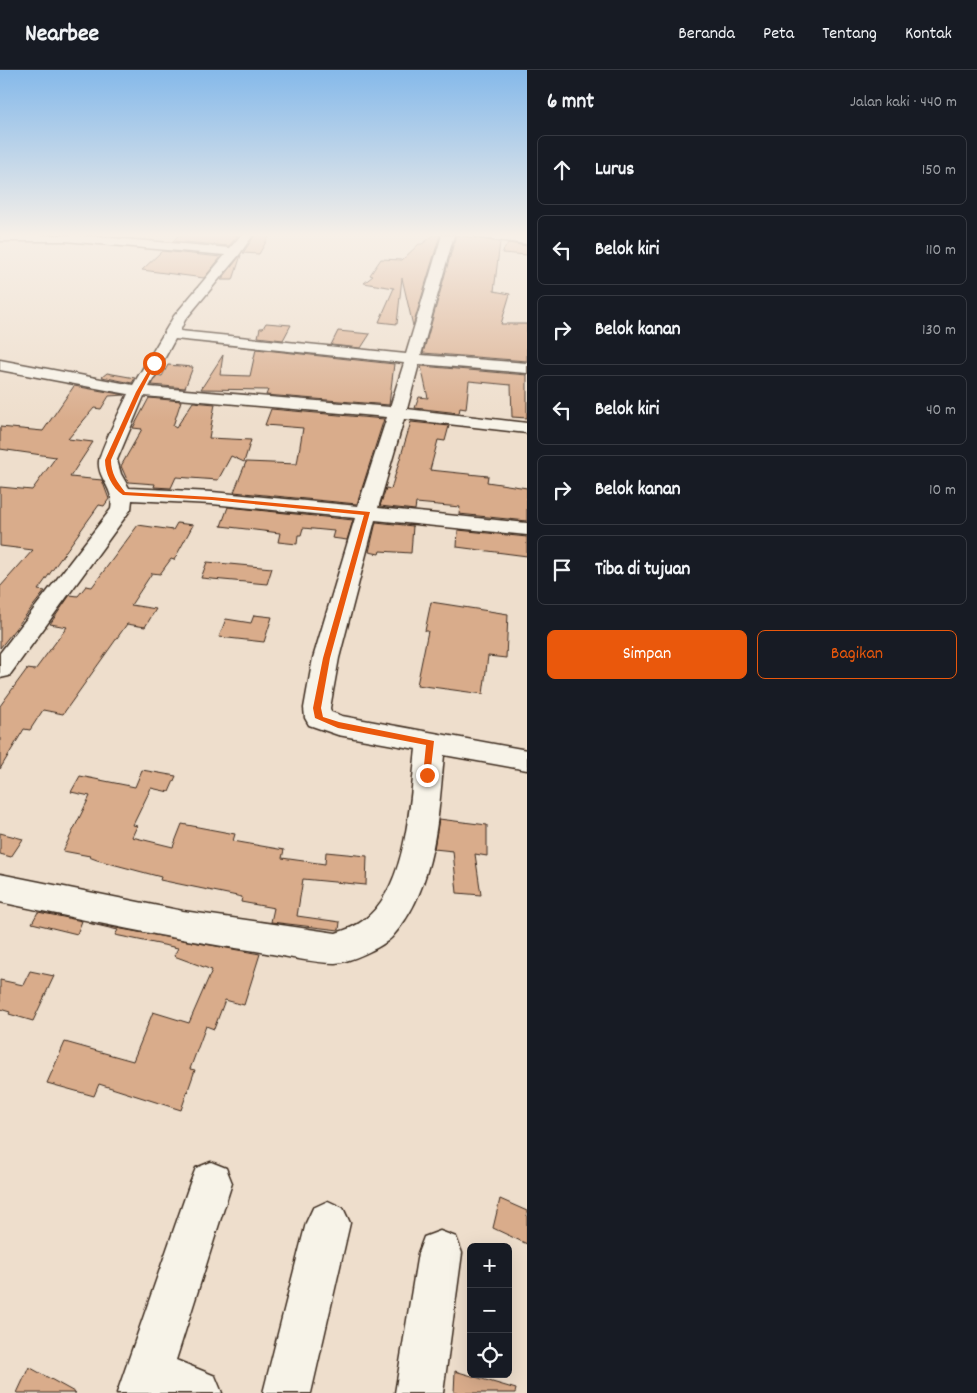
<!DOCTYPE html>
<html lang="id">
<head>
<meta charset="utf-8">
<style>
	body { margin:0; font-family:Dekko,sans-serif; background:#242831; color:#f1f3f6 }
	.controls { position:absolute; right:15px; bottom:15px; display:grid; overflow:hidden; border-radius:8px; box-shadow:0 5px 20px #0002 }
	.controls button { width:45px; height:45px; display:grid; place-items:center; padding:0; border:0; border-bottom:1px solid #363941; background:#171b24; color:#f1f3f6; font:25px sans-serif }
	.stop { position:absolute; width:15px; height:15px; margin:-11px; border:4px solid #ea580c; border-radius:50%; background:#fff }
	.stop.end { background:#ea580c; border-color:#fff; box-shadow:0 1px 5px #0008 }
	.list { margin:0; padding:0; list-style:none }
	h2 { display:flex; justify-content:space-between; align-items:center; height:65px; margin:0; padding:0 20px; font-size:21px }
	h2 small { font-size:16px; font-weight:400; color:#9ea1a6 }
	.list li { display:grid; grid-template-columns:32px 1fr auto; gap:15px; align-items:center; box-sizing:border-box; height:70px; margin:0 10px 10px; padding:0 10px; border:1px solid #363941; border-radius:8px }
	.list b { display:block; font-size:19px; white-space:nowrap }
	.list em { font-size:16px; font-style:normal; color:#9ea1a6 }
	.actions { display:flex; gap:10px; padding:15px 20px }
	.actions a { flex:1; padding:11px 0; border:1px solid #ea580c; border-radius:8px; text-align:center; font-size:18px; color:#ea580c }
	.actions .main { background:#ea580c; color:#fff }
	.icon { flex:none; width:28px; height:28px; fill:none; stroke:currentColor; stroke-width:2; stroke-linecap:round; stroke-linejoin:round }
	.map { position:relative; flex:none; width:527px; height:1323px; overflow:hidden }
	header { display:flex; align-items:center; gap:30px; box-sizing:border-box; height:70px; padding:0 25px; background:#171b24; border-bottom:1px solid #363941 }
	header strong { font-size:24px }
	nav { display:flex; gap:28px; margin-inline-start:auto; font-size:18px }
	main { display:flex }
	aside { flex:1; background:#171b24 }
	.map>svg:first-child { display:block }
	.building { fill:#d9ac8b; stroke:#3b2a1e }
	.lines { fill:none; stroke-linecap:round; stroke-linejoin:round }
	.minor-casing { stroke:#3b2a1e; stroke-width:3 }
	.minor { fill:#f7f3e8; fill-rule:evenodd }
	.route { fill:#ea580c }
</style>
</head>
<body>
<header>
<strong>Nearbee</strong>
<nav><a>Beranda</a><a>Peta</a><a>Tentang</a><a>Kontak</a></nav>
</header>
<main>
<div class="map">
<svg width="527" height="1323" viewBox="0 0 527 1323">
	<rect width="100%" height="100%" fill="#eedecc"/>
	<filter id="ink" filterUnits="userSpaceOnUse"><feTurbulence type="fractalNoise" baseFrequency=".02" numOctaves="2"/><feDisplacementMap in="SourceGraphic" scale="10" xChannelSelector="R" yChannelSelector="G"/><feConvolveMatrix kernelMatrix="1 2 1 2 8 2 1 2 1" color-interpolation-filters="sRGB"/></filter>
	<g filter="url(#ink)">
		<path class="building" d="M 179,165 L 238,165 L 229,176 L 173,171 Z
			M 255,165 L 270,165 L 259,184 L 243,183 Z
			M 434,165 L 440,165 L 413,256 L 402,208 L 397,254 L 379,252 L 394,218 L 364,213 L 373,206 L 370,205 L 381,189 L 402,190 L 419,174 L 422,174 Z
			M 456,165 L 500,172 L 494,221 L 510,224 L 501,254 L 527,254 L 527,291 L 423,283 Z
			M 508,173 L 527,176 L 527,185 L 502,183 Z
			M 162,181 L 221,187 L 204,208 L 142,200 Z
			M 241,185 L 233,210 L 221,210 L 240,186 Z
			M 266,253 L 291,255 L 283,270 L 258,267 L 260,258 L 263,258 Z
			M 338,261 L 370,264 L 361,278 L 331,275 Z
			M 256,279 L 394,294 L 389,335 L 266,325 L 268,320 L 201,319 L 223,285 L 220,305 L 250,306 Z
			M 168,295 L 193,297 L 185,318 L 152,315 L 157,305 L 162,306 Z
			M 421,296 L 527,305 L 527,348 L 512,347 L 511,315 L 469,311 L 466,339 L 460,338 L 459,343 L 415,338 L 419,327 L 428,328 Z
			M 107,303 L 135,308 L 132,313 L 102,307 Z
			M 74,316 L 125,325 L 109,326 L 101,339 L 94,338 L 68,369 L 93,372 L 70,407 L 102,410 L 109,429 L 104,436 L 99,435 L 38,520 L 45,521 L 0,578 L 0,517 L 33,480 L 0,476 L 0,417 L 32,420 L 56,387 L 0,379 L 0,357 L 43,361 Z
			M 149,328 L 181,331 L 173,356 L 176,358 L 193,332 L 215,334 L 209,368 L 251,370 L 244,392 L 231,386 L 218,410 L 176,407 L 171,418 L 154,417 L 155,414 L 128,412 L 121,396 L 142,359 L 133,358 Z
			M 271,339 L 384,349 L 357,434 L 234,422 L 246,392 L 297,394 L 303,358 L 265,355 Z
			M 411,352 L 449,356 L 445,371 L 438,370 L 430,400 L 488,406 L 487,412 L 527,418 L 527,451 L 459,444 L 460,437 L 416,433 L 415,440 L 380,436 L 386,418 L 391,419 Z
			M 228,437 L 353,450 L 347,470 L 332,468 L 334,461 L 303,458 L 301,465 L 298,465 L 297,474 L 278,472 L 280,463 L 221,456 Z
			M 376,452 L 413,456 L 411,483 L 380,481 L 379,484 L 369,482 Z
			M 177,453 L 193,455 L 174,490 L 171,489 L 160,504 L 152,503 L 131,535 L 156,539 L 145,557 L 127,554 L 63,644 L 43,640 L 30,660 L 24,659 L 0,699 L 0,636 L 27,599 L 35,600 L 67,557 L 50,554 L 70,525 L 78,526 L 86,516 L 92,517 L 138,455 L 173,460 Z
			M 458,460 L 527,467 L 527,486 L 457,477 Z
			M 207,492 L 272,498 L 267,514 L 201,508 Z
			M 431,532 L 508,544 L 506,588 L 488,586 L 483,624 L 417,615 L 428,561 L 425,561 Z
			M 254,545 L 272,547 L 264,572 L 219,567 L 226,549 L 251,553 Z
			M 142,700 L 176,706 L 169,722 L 151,718 L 133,755 L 137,756 L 132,767 L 173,777 L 182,754 L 235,764 L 233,771 L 284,780 L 282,788 L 325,794 L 326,782 L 367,786 L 366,815 L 303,809 L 297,846 L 340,852 L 339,860 L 271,852 L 274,838 L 241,832 L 242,827 L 160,810 L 161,807 L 97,790 L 89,787 L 90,786 L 63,781 L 90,726 L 71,722 L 80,706 L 135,717 Z
			M 439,749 L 487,755 L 487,786 L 475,784 L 481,825 L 457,823 L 453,781 L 434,779 Z
			M 0,763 L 23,769 L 11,787 L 0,784 Z
			M 38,842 L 63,847 L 82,851 L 77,864 L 32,853 Z
			M 88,853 L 260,884 L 244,935 L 225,930 L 214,959 L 206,956 L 190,999 L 195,1000 L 181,1040 L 99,1014 L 94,1026 L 47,1013 L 65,972 L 133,991 L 153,942 L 189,953 L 212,900 L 174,886 L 178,878 L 115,865 L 118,860 Z
			M 30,901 L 54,906 L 33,951 L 9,944 L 10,942 L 0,939 L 0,910 L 23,915 Z
			M 500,1129 L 527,1141 L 527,1174 L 493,1158 Z
			M 29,1297 L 76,1323 L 17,1323 Z
			M 455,1301 L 516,1319 L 515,1323 L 454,1323 Z"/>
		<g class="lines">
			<g class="minor-casing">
				<path id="minor" d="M 0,165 L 76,165 L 230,178 L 241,165 L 253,165 L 239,185 L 185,250 L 180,261 L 406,284 L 442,165 L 454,165 L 421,285 L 527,293 L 527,303 L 419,294 L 407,339 L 527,353 L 527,363 L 404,349 L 378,438 L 527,453 L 527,465 L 375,450 L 339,588 L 330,638 L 331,642 L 342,646 L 527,680 L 527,700 L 444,685 C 438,746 436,818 392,867 C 383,877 348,893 335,893 C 312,893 279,885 256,881 C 170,869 85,850 0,832 L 0,804 L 183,841 L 336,863 C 346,860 356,856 364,850 C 408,817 410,730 416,679 L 338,665 L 309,655 L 305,648 L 304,638 L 313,588 L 355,448 L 212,434 L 132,430 L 131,439 L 9,606 L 0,608 L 0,583 L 111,439 C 115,418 97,409 99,391 C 100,380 122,337 128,324 L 0,300 L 0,290 L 133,315 L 174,246 L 225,185 L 65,171 L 0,171 ZM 175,269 L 404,293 L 390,337 L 149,317 ZM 144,326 L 387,347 L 358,436 L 212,422 L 129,418 L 121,404 L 117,390 Z
					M 474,165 L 527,166 L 527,174 L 480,168 Z
					M 211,1092 L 226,1098 L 232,1113 L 176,1290 L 215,1306 L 222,1323 L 117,1323 L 190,1113 L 196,1098 Z
					M 328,1131 L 343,1138 L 350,1153 L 311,1323 L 263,1323 L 306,1153 L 313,1138 Z
					M 440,1161 L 456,1167 L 462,1183 L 443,1323 L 395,1323 L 418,1183 L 424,1167 Z"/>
			</g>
			<use href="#minor" class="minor"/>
		</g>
	</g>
	<linearGradient id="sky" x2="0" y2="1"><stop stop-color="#85b9ea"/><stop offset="0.47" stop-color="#f7f0e8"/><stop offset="1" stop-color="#f7f0e8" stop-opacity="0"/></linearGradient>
	<rect width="527" height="351" fill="url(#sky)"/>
	<path class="route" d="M 154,291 L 156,293 L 141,322 L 111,390 C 111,403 117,412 125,422 L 212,427 L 370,442 L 330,588 L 321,638 L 323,647 L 339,652 L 434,671 L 430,707 L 427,708 L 423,705 L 426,675 L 338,658 L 315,648 L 313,638 L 323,588 L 364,445 L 212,430 L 123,425 C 112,418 105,403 105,390 L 136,322 Z"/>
</svg>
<div class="controls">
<button>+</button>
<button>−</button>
<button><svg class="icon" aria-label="locate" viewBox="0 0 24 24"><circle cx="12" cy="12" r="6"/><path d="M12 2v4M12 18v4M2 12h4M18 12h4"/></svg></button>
</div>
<div class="stop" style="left:154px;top:293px"></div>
<div class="stop end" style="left:427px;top:705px"></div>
</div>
<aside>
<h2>6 mnt<small>Jalan kaki · 440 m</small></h2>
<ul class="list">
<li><svg class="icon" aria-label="ahead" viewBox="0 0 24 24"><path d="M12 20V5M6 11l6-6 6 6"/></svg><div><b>Lurus</b></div><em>150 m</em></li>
<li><svg class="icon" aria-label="left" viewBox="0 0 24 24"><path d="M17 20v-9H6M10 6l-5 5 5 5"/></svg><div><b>Belok kiri</b></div><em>110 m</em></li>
<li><svg class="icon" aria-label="right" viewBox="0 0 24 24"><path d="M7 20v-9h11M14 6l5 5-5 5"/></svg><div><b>Belok kanan</b></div><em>130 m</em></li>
<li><svg class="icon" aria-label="left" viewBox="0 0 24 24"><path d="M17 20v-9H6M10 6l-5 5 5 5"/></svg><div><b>Belok kiri</b></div><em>40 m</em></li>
<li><svg class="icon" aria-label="right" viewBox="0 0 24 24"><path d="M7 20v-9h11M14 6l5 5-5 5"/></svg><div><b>Belok kanan</b></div><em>10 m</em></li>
<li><svg class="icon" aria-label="arrive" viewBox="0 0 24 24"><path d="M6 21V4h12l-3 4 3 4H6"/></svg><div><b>Tiba di tujuan</b></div></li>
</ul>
<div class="actions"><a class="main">Simpan</a><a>Bagikan</a></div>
</aside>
</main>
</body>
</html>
